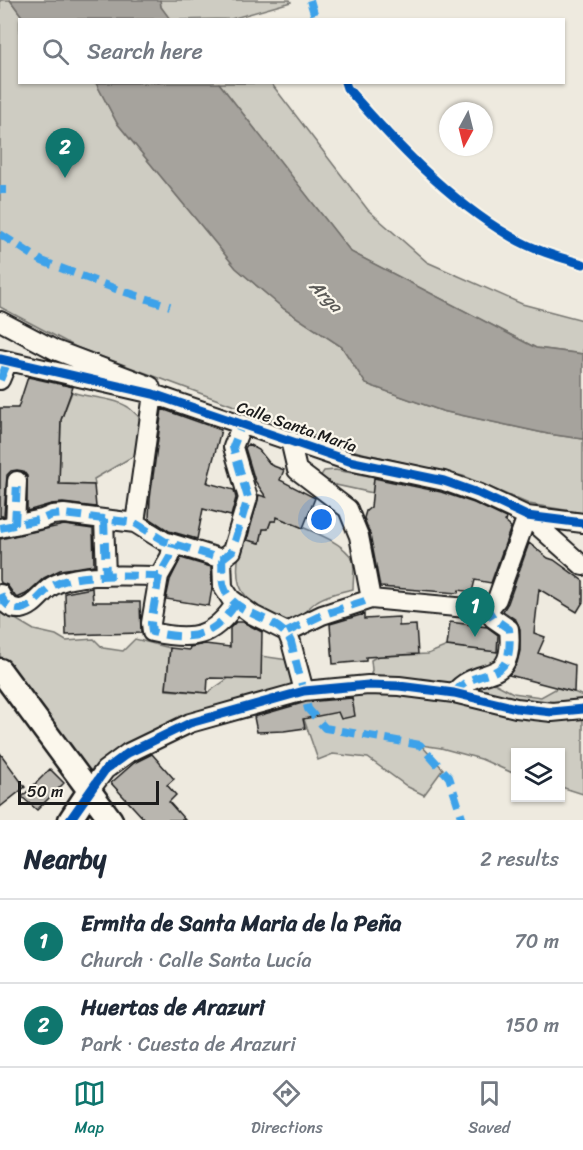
<!DOCTYPE html>
<html lang="en">
<head>
<meta charset="utf-8">
<style>
	body { margin:0; font-family:Sriracha,sans-serif; background:#f6f6f7; color:#1f2937 }
	.controls { position:absolute; right:18px; bottom:18px; display:grid; overflow:hidden; border-radius:0px; box-shadow:0 2px 4px #0004 }
	.controls button { width:54px; height:54px; display:grid; place-items:center; padding:0; border:0; border-bottom:2px solid #e0e1e3; background:#fff; color:#1f2937; font:30px sans-serif }
	.compass { position:absolute; left:439px; top:102px; width:54px; height:54px; border-radius:50%; background:#fff; box-shadow:0 2px 4px #0004; rotate:187deg }
	.scale { position:absolute; left:18px; bottom:15px; width:141px; box-sizing:border-box; padding-left:6px; border:3px solid #1c1c1c; border-top:0; font-size:16px; line-height:21px; white-space:nowrap; color:#1c1c1c; -webkit-text-stroke:4px #fbf7ec; paint-order:stroke }
	.you { position:absolute; left:322px; top:520px; width:21px; height:21px; margin:-15px; border:4px solid #fff; border-radius:50%; background:#1a73e8; box-shadow:0 0 0 9px #1a73e833 }
	.badge { display:grid; place-items:center; width:39px; height:39px; border-radius:50%; background:#0f766e; color:#fff; font-size:20px; font-weight:700 }
	.pin { position:absolute; translate:-50% -50px; filter:drop-shadow(0 2px 3px #0008) }
	.pin::after { content:''; position:absolute; top:32px; width:21px; height:18px; background:inherit; clip-path:polygon(0 0,100% 0,50% 100%) }
	.list { margin:0; padding:0; list-style:none }
	h2 { display:flex; justify-content:space-between; align-items:center; height:78px; margin:0; padding:0 24px; font-size:26px }
	h2 small { font-size:20px; font-weight:400; color:#747a83 }
	.list li { display:grid; grid-template-columns:39px 1fr auto; gap:18px; align-items:center; box-sizing:border-box; height:84px; padding:0 24px; border-top:2px solid #e0e1e3 }
	.list b { display:block; font-size:22px; white-space:nowrap }
	.list p { margin:0; font-size:20px; white-space:nowrap; color:#747a83 }
	.list em { font-size:20px; font-style:normal; color:#747a83 }
	.icon { flex:none; width:33px; height:33px; fill:none; stroke:currentColor; stroke-width:2; stroke-linecap:round; stroke-linejoin:round }
	.map { position:relative; flex:none; width:583px; height:820px; overflow:hidden }
	.search { position:absolute; background:#fff; box-shadow:0 2px 4px #0004; left:18px; right:18px; top:18px; height:66px; display:flex; align-items:center; gap:15px; box-sizing:border-box; padding:0 21px; border-radius:0px; color:#747a83; font-size:22px }
	.sheet { height:246px; background:#fff }
	nav { display:flex; justify-content:space-around; align-items:center; box-sizing:border-box; height:84px; border-top:2px solid #e0e1e3; background:#fff; font-size:16px; color:#747a83 }
	nav a { display:grid; justify-items:center; gap:3px }
	nav .on { color:#0f766e }
	.map>svg:first-child { display:block }
	.green { fill:#ceccc2; stroke:#75746f; stroke-width:1.5 }
	.water { fill:#a6a39d; stroke:#6f6d69; stroke-width:1.5 }
	.building { fill:#b9b6af; stroke:#1c1c1c; stroke-width:1.5 }
	.lines { fill:none; stroke-linecap:round; stroke-linejoin:round }
	.minor-casing { stroke:#1c1c1c; stroke-width:22 }
	.tertiary-casing { stroke:#1c1c1c; stroke-width:27 }
	.minor { stroke:#fbf7ec; stroke-width:18 }
	.tertiary { stroke:#fbf7ec; stroke-width:22 }
	.quiet { stroke:#3da2ea; stroke-width:8; stroke-dasharray:15 8; stroke-linecap:butt }
	.cycleway-casing { stroke:#fbf7ec; stroke-width:13 }
	.cycleway { stroke:#0057b8; stroke-width:9 }
	.labels { text-anchor:middle; stroke-width:4.5; stroke-linejoin:round; paint-order:stroke }
	.street-label { font-size:16px; fill:#1c1c1c; stroke:#fbf7ec }
	.water-label { font-size:18px; font-style:italic; fill:#5a5956; stroke:#fbf7ec }
</style>
</head>
<body>
<div class="map">
<svg width="583" height="820" viewBox="0 0 583 820">
	<rect width="100%" height="100%" fill="#eeeadf"/>
	<filter id="ink" filterUnits="userSpaceOnUse"><feTurbulence type="fractalNoise" baseFrequency=".0167" numOctaves="2"/><feDisplacementMap in="SourceGraphic" scale="12" xChannelSelector="R" yChannelSelector="G"/><feConvolveMatrix kernelMatrix="1 2 1 2 8 2 1 2 1" color-interpolation-filters="sRGB"/></filter>
	<g filter="url(#ink)">
		<path class="green" d="M 0,0 L 10,0 L 24,19 L 20,20 L 20,82 L 96,83 L 117,123 L 236,268 L 284,309 L 342,347 L 366,384 L 442,411 L 548,434 L 583,439 L 583,513 L 529,504 L 463,476 L 358,452 L 76,347 L 0,307 Z
			M 160,0 L 290,0 L 291,2 L 231,19 L 170,20 L 161,7 Z
			M 219,83 L 271,83 L 368,210 L 427,262 L 522,304 L 583,320 L 583,354 L 536,348 L 351,252 Z
			M 72,392 C 89,398 112,397 128,407 C 133,411 138,416 142,420 L 137,454 L 94,479 L 95,485 L 59,484 L 61,420 Z
			M 335,470 L 375,477 L 373,493 L 322,482 L 320,477 L 324,471 Z
			M 277,517 C 297,526 345,540 353,561 C 355,569 353,581 353,589 C 341,592 328,594 317,601 C 310,606 303,615 295,619 C 288,622 280,618 273,615 C 232,596 235,578 241,538 L 260,543 L 263,529 L 268,529 L 271,521 L 276,521 Z
			M 0,610 L 34,630 L 56,635 L 66,641 L 94,639 L 103,648 L 123,651 L 135,639 L 170,648 L 166,690 L 207,693 L 229,678 L 261,679 L 261,656 L 288,660 L 298,687 L 98,765 L 86,773 L 10,668 L 0,657 Z
			M 447,646 L 500,652 L 494,683 L 513,693 L 541,697 L 557,688 L 574,692 L 583,696 L 583,794 L 561,787 L 560,752 L 516,752 L 515,774 L 481,759 L 441,748 L 421,745 L 443,769 L 424,795 L 408,787 L 368,758 L 333,754 L 318,760 L 296,696 L 368,685 L 372,670 L 371,660 L 383,653 L 384,656 L 428,654 Z"/>
		<path class="water" d="M 10,0 L 160,0 L 161,7 L 170,19 L 24,19 Z
			M 96,83 L 219,83 L 351,252 L 536,348 L 583,354 L 583,439 L 548,434 L 442,411 L 366,384 L 342,347 L 284,309 L 236,268 L 117,123 Z"/>
		<path class="building" d="M 28,377 L 73,387 L 61,420 L 59,484 L 94,485 L 96,507 L 63,503 L 51,504 L 27,511 L 27,476 L 23,471 L 17,470 L 11,471 L 7,475 L 4,516 L 0,516 L 0,408 L 18,408 Z
			M 162,409 L 221,430 L 207,483 L 208,481 L 208,483 L 234,490 L 236,498 L 231,516 L 203,509 L 197,539 L 169,531 L 149,518 L 150,499 Z
			M 248,444 L 259,450 L 271,465 L 284,470 L 280,480 L 315,498 L 303,528 L 277,517 L 276,521 L 271,521 L 268,529 L 263,529 L 260,543 L 247,540 L 259,495 L 266,497 L 255,481 L 245,448 Z
			M 374,478 L 441,492 L 474,503 L 506,518 L 505,522 L 511,527 L 491,583 L 475,580 L 472,592 L 459,590 L 458,593 L 380,587 L 370,534 L 364,518 L 366,511 L 371,507 Z
			M 64,525 L 93,529 L 94,565 L 60,570 L 44,578 L 26,594 L 17,598 L 15,596 L 7,585 L 1,583 L 0,580 L 0,539 Z
			M 529,543 L 548,558 L 554,560 L 583,581 L 583,602 L 577,612 L 539,589 L 534,633 L 545,637 L 538,653 L 575,665 L 574,692 L 509,675 L 517,663 L 520,651 L 520,629 L 516,620 L 503,611 L 508,603 Z
			M 181,558 L 211,567 L 212,588 L 209,606 L 166,599 L 170,580 Z
			M 92,588 L 93,602 L 140,602 L 141,633 L 66,635 L 65,593 Z
			M 364,614 L 364,619 L 399,617 L 399,626 L 416,625 L 418,654 L 366,657 L 366,661 L 333,664 L 330,624 Z
			M 236,622 L 243,622 L 262,632 L 261,679 L 208,678 L 207,693 L 166,689 L 170,648 L 189,650 L 190,647 L 205,644 L 230,647 L 230,628 Z
			M 450,622 L 487,627 L 498,635 L 497,652 L 447,646 Z
			M 352,698 L 355,716 L 341,719 L 338,712 L 303,719 L 305,728 L 284,731 L 257,732 L 254,717 L 306,702 Z
			M 0,753 L 25,787 L 0,807 Z
			M 152,754 L 174,779 L 167,785 L 176,795 L 169,802 L 185,820 L 145,820 L 111,783 L 134,763 Z
			M 50,769 L 64,783 L 37,810 L 22,797 Z"/>
		<g class="lines">
			<g class="minor-casing">
				<path id="minor" d="M 0,321 L 55,350 L 150,386 L 153,394 L 135,523
					M 0,359 L 153,394 L 349,461 L 444,481 L 478,493 L 527,516 L 583,523
					M 0,380 L 8,361
					M 290,440 L 297,470 L 348,509 L 359,536 L 371,599
					M 104,519 L 106,576
					M 15,525 L 17,481
					M 0,528 L 42,519 L 52,515 L 64,514 L 135,523 L 164,541 L 222,559 L 223,587 L 231,599 L 253,615 L 287,632 L 291,642 L 304,691
					M 222,559 L 232,551 L 248,498 L 233,447 L 242,424
					M 159,576 L 151,623 L 152,632 C 192,641 213,638 236,603
					M 0,594 C 4,603 10,610 21,609 C 35,607 42,591 54,585 C 78,572 131,576 159,576 L 170,557 L 173,544
					M 488,610 L 497,599 L 527,516 L 583,566
					M 287,632 L 322,615 L 371,599 L 488,610
					M 454,693 C 479,662 515,690 509,629 L 493,618 L 488,610
					M 89,791 L 105,770 L 128,753 L 190,723 L 304,691 L 368,685 L 399,686 L 454,693 L 516,708 L 552,712 L 583,709"/>
			</g>
			<g class="tertiary-casing">
				<path id="tertiary" d="M 0,670 L 111,820
					M 70,820 L 89,791"/>
			</g>
			<use href="#minor" class="minor"/>
			<use href="#tertiary" class="tertiary"/>
			<path class="quiet" d="M 310,0 L 316,20
				M 0,190 L 6,190
				M 0,234 L 42,261 L 116,289 L 170,306
				M 0,380 L 8,361
				M 104,519 L 106,576
				M 15,525 L 17,481
				M 0,528 L 42,519 L 52,515 L 64,514 L 135,523 L 164,541 L 222,559 C 223,567 221,579 224,587 C 234,617 279,615 291,642 L 308,709 L 325,728 L 420,745 L 449,777 L 463,820
				M 222,559 L 232,551 L 248,498 L 233,447 L 242,424
				M 159,576 L 151,623 L 152,632 C 192,641 213,638 236,603
				M 0,594 C 4,603 10,610 21,609 C 35,607 42,591 54,585 C 78,572 131,576 159,576 L 170,557 L 173,544
				M 287,632 L 322,615 L 371,599
				M 454,693 C 479,662 515,690 509,629 L 493,618 L 488,610"/>
			<g class="cycleway-casing">
				<path id="cycleway" d="M 345,82 L 347,88 C 395,143 447,199 510,236 C 533,250 558,257 583,264
					M 0,359 L 153,394 L 349,461 L 444,481 L 478,493 L 527,516 L 583,523
					M 70,820 L 105,770 L 128,753 L 190,723 L 304,691 L 368,685 L 399,686 L 454,693 L 516,708 L 552,712 L 583,709"/>
			</g>
			<use href="#cycleway" class="cycleway"/>
		</g>
	</g>
	<g class="labels">
		<g class="street-label">
			<text transform="translate(297 426) rotate(19)" y="6">Calle Santa María</text>
		</g>
		<g class="water-label">
			<text transform="translate(326 296) rotate(45)" y="6">Arga</text>
		</g>
	</g>
</svg>
<div class="controls">
<button><svg class="icon" aria-label="layers" viewBox="0 0 24 24"><path d="M12 4l9 5-9 5-9-5zM3 14l9 5 9-5"/></svg></button>
</div>
<svg class="compass" viewBox="-18 -18 36 36"><path d="M0-13l5 13h-10z" fill="#e53935"/><path d="M0 13l5-13h-10z" fill="#747a83"/></svg>
<div class="scale">50 m</div>
<div class="you"></div>
<div class="pin badge" style="left:475px;top:637px">1</div>
<div class="pin badge" style="left:65px;top:178px">2</div>
<div class="search"><svg class="icon" aria-label="search" viewBox="0 0 24 24"><circle cx="10" cy="10" r="6"/><path d="M15 15l6 6"/></svg>Search here</div>
</div>
<section class="sheet">
<h2>Nearby<small>2 results</small></h2>
<ul class="list">
<li><span class="badge">1</span><div><b>Ermita de Santa Maria de la Peña</b><p>Church · Calle Santa Lucía</p></div><em>70 m</em></li>
<li><span class="badge">2</span><div><b>Huertas de Arazuri</b><p>Park · Cuesta de Arazuri</p></div><em>150 m</em></li>
</ul>
</section>
<nav>
<a class="on"><svg class="icon" aria-label="map" viewBox="0 0 24 24"><path d="M3 6l6-2 6 2 6-2v14l-6 2-6-2-6 2zM9 4v14M15 6v14"/></svg>Map</a>
<a><svg class="icon" aria-label="directions" viewBox="0 0 24 24"><path d="M12 3l9 9-9 9-9-9zM9 14v-3h6M13 9l2 2-2 2"/></svg>Directions</a>
<a><svg class="icon" aria-label="saved" viewBox="0 0 24 24"><path d="M7 4h10v16l-5-4-5 4z"/></svg>Saved</a>
</nav>
</body>
</html>
